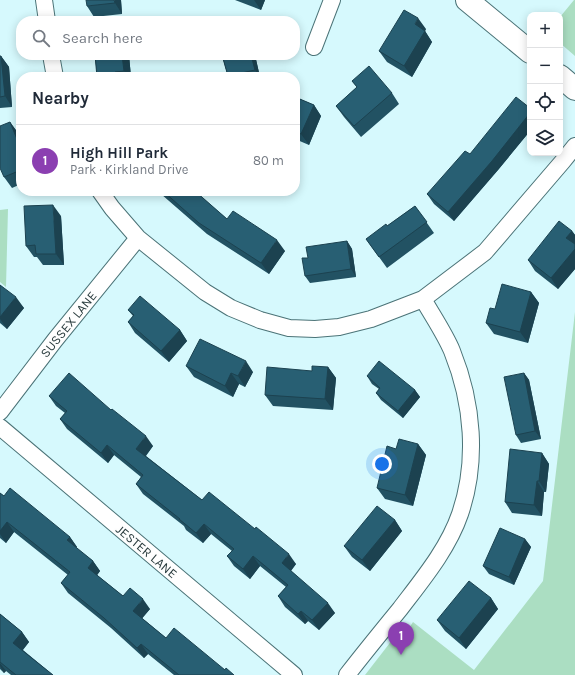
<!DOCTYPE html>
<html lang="en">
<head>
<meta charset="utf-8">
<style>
	body { margin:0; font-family:Karla,sans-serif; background:#f6f6f7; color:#1f2937 }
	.controls { position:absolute; right:12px; top:12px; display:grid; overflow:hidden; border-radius:8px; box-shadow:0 2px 10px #0003 }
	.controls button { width:36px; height:36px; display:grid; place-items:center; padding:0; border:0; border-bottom:1px solid #e0e1e3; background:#fff; color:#1f2937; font:20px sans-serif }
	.you { position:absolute; left:382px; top:464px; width:14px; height:14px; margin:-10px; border:3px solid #fff; border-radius:50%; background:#1a73e8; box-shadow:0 0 0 6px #1a73e833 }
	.badge { display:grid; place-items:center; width:26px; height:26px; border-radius:50%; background:#8b3fb1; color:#fff; font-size:13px; font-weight:700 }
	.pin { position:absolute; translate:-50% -33px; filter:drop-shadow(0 1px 2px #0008) }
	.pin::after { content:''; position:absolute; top:21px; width:14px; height:12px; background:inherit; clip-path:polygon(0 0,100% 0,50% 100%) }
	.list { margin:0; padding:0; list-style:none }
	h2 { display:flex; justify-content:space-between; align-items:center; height:52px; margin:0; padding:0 16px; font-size:17px }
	h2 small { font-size:13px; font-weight:400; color:#747a83 }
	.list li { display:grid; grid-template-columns:26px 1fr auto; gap:12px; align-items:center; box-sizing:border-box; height:72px; padding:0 16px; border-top:1px solid #e0e1e3 }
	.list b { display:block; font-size:15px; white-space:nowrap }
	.list p { margin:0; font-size:13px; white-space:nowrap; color:#747a83 }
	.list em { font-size:13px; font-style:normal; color:#747a83 }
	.icon { flex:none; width:22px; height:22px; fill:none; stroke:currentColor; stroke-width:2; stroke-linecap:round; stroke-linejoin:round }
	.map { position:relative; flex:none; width:575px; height:675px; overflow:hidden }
	.search { position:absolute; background:#fff; box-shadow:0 2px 10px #0003; left:16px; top:16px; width:284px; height:44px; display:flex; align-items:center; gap:10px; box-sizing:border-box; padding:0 14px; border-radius:16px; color:#747a83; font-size:15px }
	.panel { position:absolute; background:#fff; box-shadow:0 2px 10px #0003; left:16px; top:72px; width:284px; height:124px; border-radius:16px }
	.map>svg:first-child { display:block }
	.green { fill:#abdec2 }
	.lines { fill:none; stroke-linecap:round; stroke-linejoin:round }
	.street-casing { stroke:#4b7377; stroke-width:18 }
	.secondary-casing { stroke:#4b7377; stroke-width:24 }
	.street { stroke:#fff; stroke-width:16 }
	.secondary { stroke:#fff; stroke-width:22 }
	.wall { fill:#225263 }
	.shaded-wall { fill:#1c4250 }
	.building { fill:#285f73; stroke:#1c4250 }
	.labels { text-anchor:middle; stroke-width:4; stroke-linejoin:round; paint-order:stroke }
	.street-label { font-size:13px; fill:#2a3c3e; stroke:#fefefe }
</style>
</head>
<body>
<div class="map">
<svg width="575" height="675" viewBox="0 0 575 675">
	<rect width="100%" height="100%" fill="#d6f9fd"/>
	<path class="green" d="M 574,0 L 575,0 L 575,56 L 560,43 L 560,17 Z
		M 8,209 L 6,287 L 0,282 L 0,210 Z
		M 575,312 L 575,675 L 365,675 L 396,635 L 402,639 L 413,622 L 474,670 L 543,581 Z"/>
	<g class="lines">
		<g class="street-casing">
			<path id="street" d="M 44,0 L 47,21
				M 314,47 L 332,0
				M 51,55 L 55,77
				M 100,191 L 112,208 L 138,238 L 205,292 L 231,308 L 260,320 L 289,328 L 315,329 L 339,327 L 371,319 L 423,299 L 485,252 L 563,161 L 575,146
				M 0,412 L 55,340 L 138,238
				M 0,427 L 294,675
				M 347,675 C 364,653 382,631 400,609 C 422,580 448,549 460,514 C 478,461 473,403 452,351 C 445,334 432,315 423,299"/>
		</g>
		<g class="secondary-casing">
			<path id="secondary" d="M 467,0 L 530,52
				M 560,76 L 575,89"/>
		</g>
		<use href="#street" class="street"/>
		<use href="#secondary" class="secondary"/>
	</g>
	<path class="wall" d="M 121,0 L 122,14 L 94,17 L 87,6 Z
		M 235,0 L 265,0 L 261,10 Z
		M 426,29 L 425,31 L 432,42 L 412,77 L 387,62 L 379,51 Z
		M 95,55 L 129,55 L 131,77 L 97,77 Z
		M 222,55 L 255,55 L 260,77 L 228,77 Z
		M 0,56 L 1,56 L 9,67 L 12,107 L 0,108 Z
		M 352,81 L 392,93 L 399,104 L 361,137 L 344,117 L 336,106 L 357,87 Z
		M 295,97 L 314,105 L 321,116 L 309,145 L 295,139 Z
		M 530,108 L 530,131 L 498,170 L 454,221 L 434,204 L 427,194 L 470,154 Z
		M 10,122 L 18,133 L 21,141 L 21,184 L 12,188 L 4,177 Z
		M 159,191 L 201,191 L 202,192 L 199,195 L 227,219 L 285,251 L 269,274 L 207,234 L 161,194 Z
		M 415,206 L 434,233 L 387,268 L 366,239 L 387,226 Z
		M 61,216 L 64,265 L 43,265 L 37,257 L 34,257 L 26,246 Z
		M 572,231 L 575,235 L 575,269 L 558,289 L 535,271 L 528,260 Z
		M 347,241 L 352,249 L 356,277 L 310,283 L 305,276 L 308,258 Z
		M 0,285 L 24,308 L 7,329 L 0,323 Z
		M 531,292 L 539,303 L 528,343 L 494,334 L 486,323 L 495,309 Z
		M 128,310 L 180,330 L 187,341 L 169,362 L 135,333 L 128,322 L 133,316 Z
		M 186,366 L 253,372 L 245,387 L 239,384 L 233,397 L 194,377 Z
		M 328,367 L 336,378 L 333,410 L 273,406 L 265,395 L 312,371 Z
		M 524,373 L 529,380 L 541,439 L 521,443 L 516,435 Z
		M 367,376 L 415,390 L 420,397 L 403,418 L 381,400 L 376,393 L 379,389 L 372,384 Z
		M 49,396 L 153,446 L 146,456 L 202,500 L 296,564 L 291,571 L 335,613 L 319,630 L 308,621 L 305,624 L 285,607 L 278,596 L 286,587 L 260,566 L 250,579 L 234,566 L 227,556 L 232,551 L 211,534 L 203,543 L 186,530 L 184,526 L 143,494 L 136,484 L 141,477 L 114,455 L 108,463 L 67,429 L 60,419 L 65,413 L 56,406 Z
		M 418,444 L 426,455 L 413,506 L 385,499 L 377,488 Z
		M 542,453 L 549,464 L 546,492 L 544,492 L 542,516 L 512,513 L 505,502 Z
		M 0,493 L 4,496 L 70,537 L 77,547 L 76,548 L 93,561 L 100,571 L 97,575 L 123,596 L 150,609 L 142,618 L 166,638 L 234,675 L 174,675 L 148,654 L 144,658 L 111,628 L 68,593 L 61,583 L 68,575 L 14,532 L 6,543 L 0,538 Z
		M 395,520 L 402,531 L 370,571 L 352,557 L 344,546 Z
		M 525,539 L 531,547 L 514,585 L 489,574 L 483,566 Z
		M 491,598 L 498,609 L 466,649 L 445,631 L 437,620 Z
		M 0,614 L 22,632 L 29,642 L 23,650 L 53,675 L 11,675 L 6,671 L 4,673 L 0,669 Z"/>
	<path class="shaded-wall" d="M 114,0 L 121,0 L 122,14 L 115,3 Z
		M 254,0 L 265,0 L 261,10 Z
		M 418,18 L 426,29 L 425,31 L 432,42 L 412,77 L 404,66 L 415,24 Z
		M 122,55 L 129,55 L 131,77 L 128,77 L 124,71 Z
		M 251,55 L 255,55 L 260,77 L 255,70 Z
		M 1,56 L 9,67 L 12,107 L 5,96 Z
		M 115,72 L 118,77 L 116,77 Z
		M 314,105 L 321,116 L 309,145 L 301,134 Z
		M 530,113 L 530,131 L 498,170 L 454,221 L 448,212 Z
		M 10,122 L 18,133 L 21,141 L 21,149 Z
		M 53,205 L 61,216 L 64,265 L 56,254 Z
		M 572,231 L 575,235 L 575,247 L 566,238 Z
		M 277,240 L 285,251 L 269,274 L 261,263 Z
		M 347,241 L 352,249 L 356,277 L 351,269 Z
		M 575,249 L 575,269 L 558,289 L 551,278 Z
		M 531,292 L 539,303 L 528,343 L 520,332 Z
		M 16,297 L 24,308 L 7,329 L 0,319 L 0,317 Z
		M 180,330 L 187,341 L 169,362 L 161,351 Z
		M 246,361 L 253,372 L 245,387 L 238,376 Z
		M 328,367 L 336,378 L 333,410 L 325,399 Z
		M 231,373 L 239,384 L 233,397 L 225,386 Z
		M 524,373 L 529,380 L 541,439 L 535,431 Z
		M 415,390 L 420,397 L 403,418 L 398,411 Z
		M 146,436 L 153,446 L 143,459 L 136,449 Z
		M 418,444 L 426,455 L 413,506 L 405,495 Z
		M 107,445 L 114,455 L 108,463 L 101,453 Z
		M 542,453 L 549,464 L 546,492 L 539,481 Z
		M 537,481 L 544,492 L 542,516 L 534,505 Z
		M 395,520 L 402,531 L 370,571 L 362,560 Z
		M 7,522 L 14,532 L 6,543 L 0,534 L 0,531 Z
		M 204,524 L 211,534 L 203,543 L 196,533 Z
		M 70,537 L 77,547 L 74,550 L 67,540 Z
		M 525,539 L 531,547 L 514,585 L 509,577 Z
		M 289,554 L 296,564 L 289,573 L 282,563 Z
		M 253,556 L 260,566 L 250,579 L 243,569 Z
		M 93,561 L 100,571 L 95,578 L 88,568 Z
		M 491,598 L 498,609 L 466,649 L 459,638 Z
		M 143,599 L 150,609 L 140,621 L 133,611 Z
		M 328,603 L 335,613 L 319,630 L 312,620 Z
		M 301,611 L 308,621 L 305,624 L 298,614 Z
		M 22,632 L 29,642 L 20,653 L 13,643 Z
		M 141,644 L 148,654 L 144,658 L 137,648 Z
		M 0,663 L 6,671 L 4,673 L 0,666 Z"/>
	<path class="building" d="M 86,0 L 114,0 L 115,3 L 87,6 Z
		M 404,10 L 418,18 L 415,24 L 425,31 L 404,66 L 379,51 Z
		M 95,55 L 122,55 L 124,71 L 115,72 L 116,77 L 97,77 Z
		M 222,55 L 251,55 L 255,70 L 228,76 Z
		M 0,56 L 1,56 L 5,96 L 0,97 Z
		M 369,66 L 392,93 L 354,126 L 336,106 L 357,87 L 352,81 Z
		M 295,97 L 314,105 L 301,134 L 295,131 Z
		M 516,97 L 530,108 L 530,113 L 492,161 L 448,212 L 427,194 L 465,151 L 470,154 Z
		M 10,122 L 21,149 L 21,170 L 4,177 L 0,168 L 0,126 Z
		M 163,191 L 195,191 L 227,219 L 233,211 L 277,240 L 261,263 L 199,223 Z
		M 53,205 L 56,254 L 36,254 L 35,245 L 26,246 L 24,206 Z
		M 415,206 L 427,222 L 379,257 L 366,239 L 386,224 L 387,226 Z
		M 559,221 L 572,231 L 566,238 L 575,244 L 575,249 L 551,278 L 528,260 Z
		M 347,241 L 351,269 L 305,276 L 302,258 L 308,258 L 306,247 Z
		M 502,284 L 531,292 L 520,332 L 486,323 L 490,308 L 495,309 Z
		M 0,285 L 16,297 L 0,317 Z
		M 140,296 L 180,330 L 161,351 L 128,322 L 134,315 L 128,310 Z
		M 200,339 L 246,361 L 238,376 L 231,373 L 225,386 L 186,366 Z
		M 379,361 L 415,390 L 398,411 L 376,393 L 380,388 L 367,376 Z
		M 312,366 L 328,367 L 325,399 L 265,395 L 267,367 L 312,371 Z
		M 69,373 L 111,410 L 112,409 L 146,436 L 136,449 L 202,500 L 209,492 L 255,529 L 256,527 L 289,554 L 282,563 L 328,603 L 312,620 L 301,611 L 298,614 L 278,596 L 288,585 L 253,556 L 243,569 L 227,556 L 234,549 L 204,524 L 196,533 L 179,519 L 180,519 L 136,484 L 143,475 L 107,445 L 101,453 L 60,419 L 67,411 L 49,396 Z
		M 524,373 L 535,431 L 516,435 L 504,377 Z
		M 399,439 L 418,444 L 405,495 L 377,488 L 387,446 L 396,449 Z
		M 510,449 L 542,453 L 539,481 L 537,481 L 534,505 L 505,502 Z
		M 10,488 L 70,537 L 67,540 L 93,561 L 88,568 L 123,596 L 130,588 L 143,599 L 133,611 L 166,638 L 174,628 L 225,670 L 226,668 L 234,675 L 179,675 L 141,644 L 137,648 L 104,618 L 61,583 L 70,572 L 7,522 L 0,531 L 0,493 L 4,496 Z
		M 377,506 L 395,520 L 362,560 L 344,546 Z
		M 500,528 L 525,539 L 509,577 L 483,566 Z
		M 469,581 L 491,598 L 459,638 L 437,620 Z
		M 0,614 L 22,632 L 13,643 L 53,675 L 16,675 L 0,662 Z"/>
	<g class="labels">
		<g class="street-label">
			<text transform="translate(68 324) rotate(-51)" y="5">SUSSEX LANE</text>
			<text transform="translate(147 551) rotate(40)" y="5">JESTER LANE</text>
		</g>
	</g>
</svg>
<div class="controls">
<button>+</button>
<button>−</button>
<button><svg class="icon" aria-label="locate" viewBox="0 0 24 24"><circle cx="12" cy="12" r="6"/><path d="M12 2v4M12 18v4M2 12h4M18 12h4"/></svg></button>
<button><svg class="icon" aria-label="layers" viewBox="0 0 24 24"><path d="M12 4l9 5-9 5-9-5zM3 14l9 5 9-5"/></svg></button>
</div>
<div class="you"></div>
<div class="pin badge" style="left:401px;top:655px">1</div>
<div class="search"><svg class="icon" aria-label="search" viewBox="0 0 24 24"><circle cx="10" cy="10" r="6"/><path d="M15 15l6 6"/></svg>Search here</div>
<section class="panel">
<h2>Nearby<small></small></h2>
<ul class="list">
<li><span class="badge">1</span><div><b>High Hill Park</b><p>Park · Kirkland Drive</p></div><em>80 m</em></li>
</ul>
</section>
</div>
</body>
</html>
